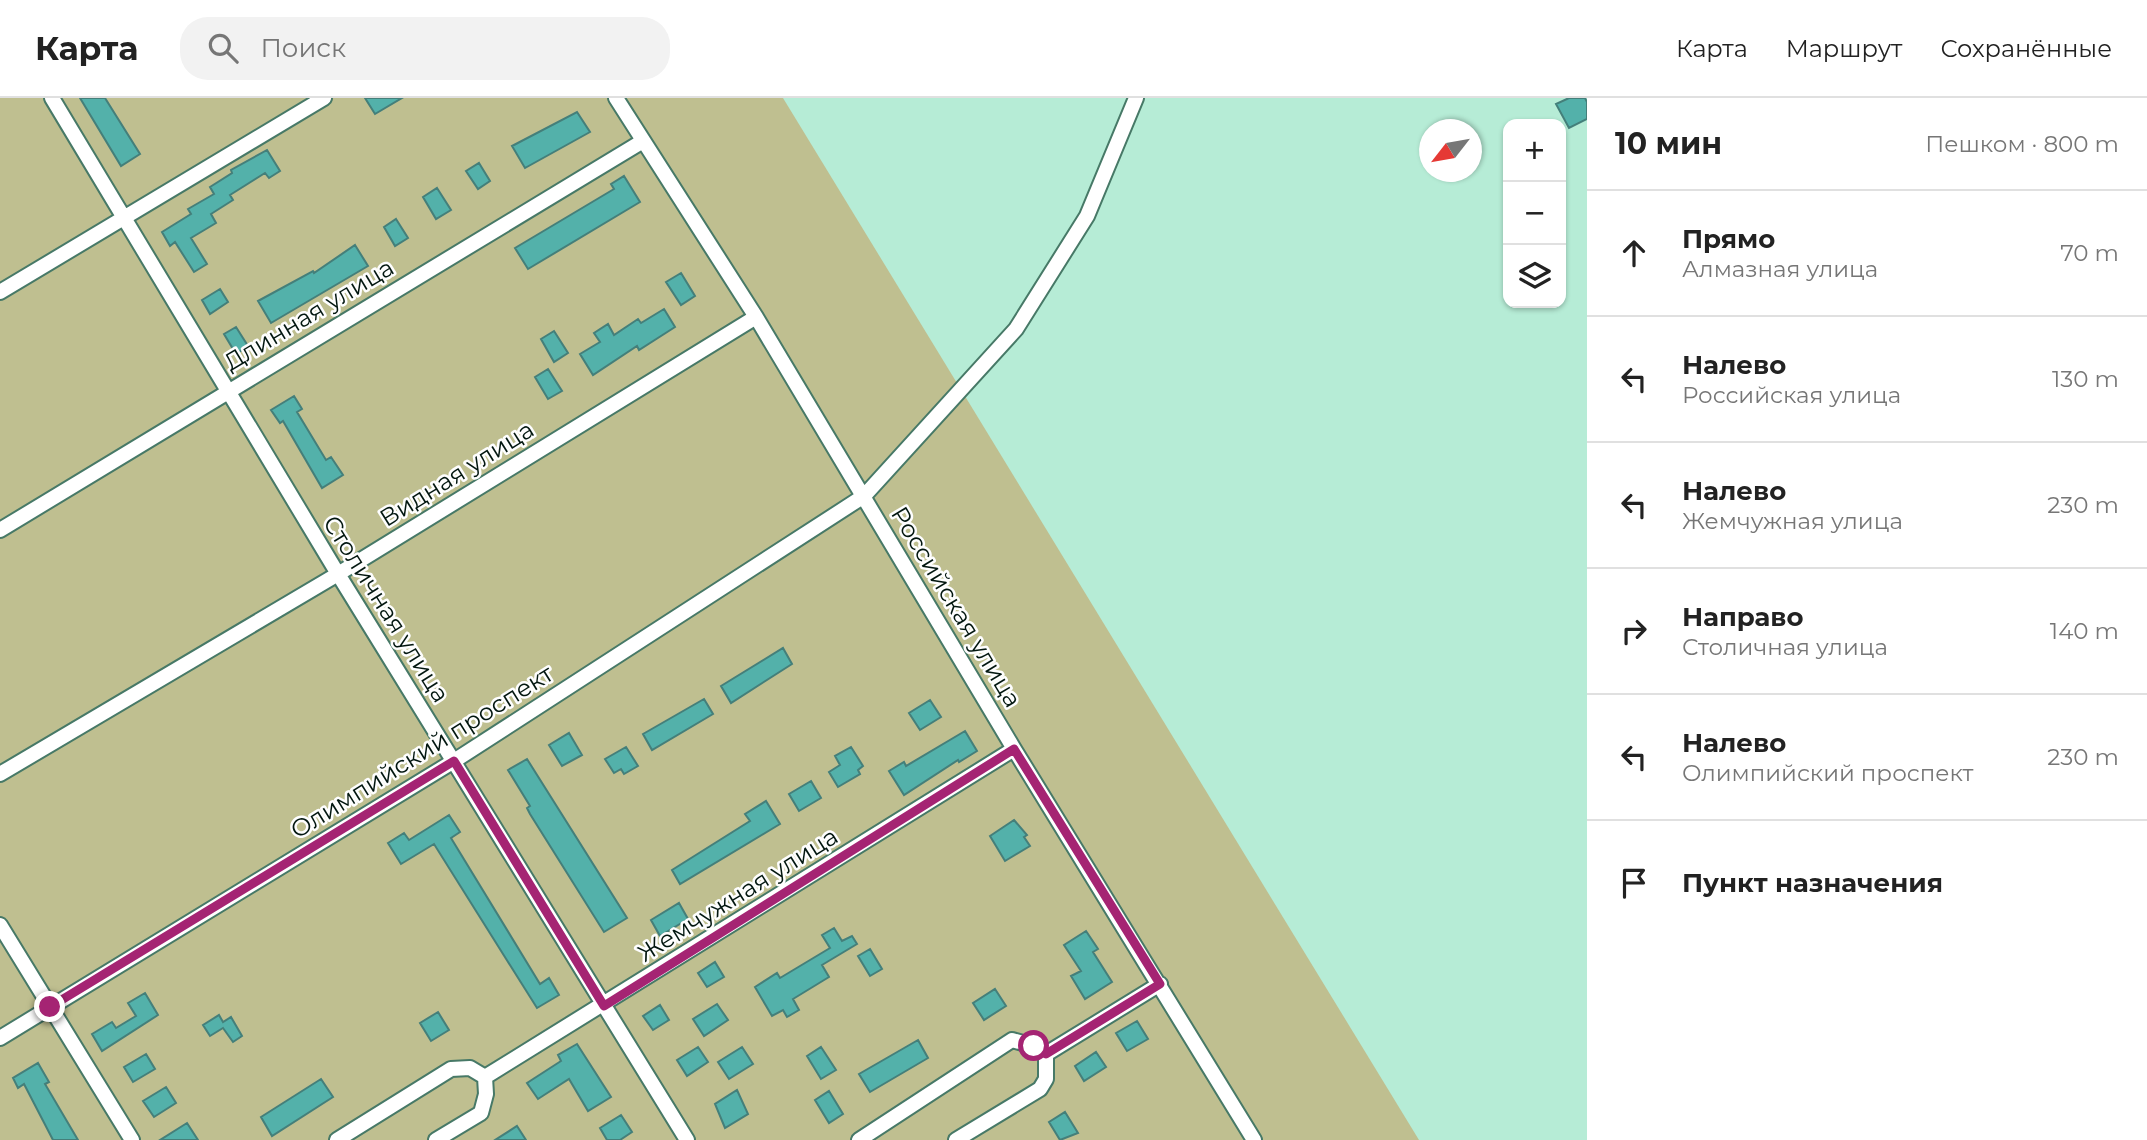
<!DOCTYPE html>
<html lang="ru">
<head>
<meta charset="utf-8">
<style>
	body { margin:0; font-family:Montserrat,sans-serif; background:#f2f2f2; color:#222 }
	.controls { position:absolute; right:21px; top:21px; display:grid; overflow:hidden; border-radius:14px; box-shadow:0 2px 5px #0004 }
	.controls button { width:63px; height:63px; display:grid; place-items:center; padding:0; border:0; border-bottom:2px solid #e0e0e0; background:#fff; color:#222; font:35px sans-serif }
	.compass { position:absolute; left:1419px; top:21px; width:63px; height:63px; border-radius:50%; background:#fff; box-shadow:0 2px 5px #0004; rotate:239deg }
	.stop { position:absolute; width:21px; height:21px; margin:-16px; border:5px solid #a52473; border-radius:50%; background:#fff }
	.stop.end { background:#a52473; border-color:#fff; box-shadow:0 2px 7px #0008 }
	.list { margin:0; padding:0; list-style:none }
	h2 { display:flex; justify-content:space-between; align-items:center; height:91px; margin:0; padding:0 28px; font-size:30px }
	h2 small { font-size:23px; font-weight:400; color:#767676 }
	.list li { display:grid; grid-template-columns:46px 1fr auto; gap:21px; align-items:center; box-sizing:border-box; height:126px; padding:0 28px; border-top:2px solid #e0e0e0 }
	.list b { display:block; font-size:26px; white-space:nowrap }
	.list p { margin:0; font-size:23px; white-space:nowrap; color:#767676 }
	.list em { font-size:23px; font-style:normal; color:#767676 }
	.icon { flex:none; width:38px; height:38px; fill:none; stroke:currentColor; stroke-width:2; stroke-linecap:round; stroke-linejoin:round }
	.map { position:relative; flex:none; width:1587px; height:1042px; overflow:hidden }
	header { display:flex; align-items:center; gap:42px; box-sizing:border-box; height:98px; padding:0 35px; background:#fff; border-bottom:2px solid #e0e0e0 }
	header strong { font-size:33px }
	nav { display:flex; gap:38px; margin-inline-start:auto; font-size:24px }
	.search { width:490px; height:63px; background:#f2f2f2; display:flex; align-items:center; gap:18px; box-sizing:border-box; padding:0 24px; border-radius:28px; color:#767676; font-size:26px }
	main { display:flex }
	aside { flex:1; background:#fff }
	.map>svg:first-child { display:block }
	.green { fill:#bfbf90 }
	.building { fill:#53b1aa; stroke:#447f7a; stroke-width:2 }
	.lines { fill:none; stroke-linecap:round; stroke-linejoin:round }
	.minor-casing { stroke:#477967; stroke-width:18 }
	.minor { stroke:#fff; stroke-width:14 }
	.route { stroke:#a52473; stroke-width:9 }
	.labels { text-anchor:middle; stroke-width:5; stroke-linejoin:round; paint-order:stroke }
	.street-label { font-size:24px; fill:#02160f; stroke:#fefefe }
</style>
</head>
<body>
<header>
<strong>Карта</strong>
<div class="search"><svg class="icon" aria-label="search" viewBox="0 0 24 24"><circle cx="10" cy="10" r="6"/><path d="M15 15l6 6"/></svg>Поиск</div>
<nav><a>Карта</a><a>Маршрут</a><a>Сохранённые</a></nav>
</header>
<main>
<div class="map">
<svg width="1587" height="1042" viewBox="0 0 1587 1042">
	<rect width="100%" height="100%" fill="#b6ecd6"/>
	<path class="green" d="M 0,0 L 783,0 L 1419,1042 L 0,1042 Z"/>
	<path class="building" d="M 80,0 L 105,0 L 140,56 L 121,68 Z
		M 365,0 L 402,0 L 375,16 Z
		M 1569,0 L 1585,0 L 1587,4 L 1587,21 L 1569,30 L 1556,6 Z
		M 577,14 L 590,34 L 525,70 L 512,48 Z
		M 267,52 L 280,73 L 269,80 L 265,75 L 230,97 L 233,102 L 211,116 L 216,125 L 191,140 L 207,166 L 194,174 L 175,144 L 170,148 L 162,134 L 191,116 L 188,111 L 214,96 L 210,89 L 232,75 L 231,72 Z
		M 479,65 L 490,83 L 478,91 L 466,73 Z
		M 624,78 L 640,104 L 528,171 L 515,150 L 614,91 L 611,86 Z
		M 437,90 L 451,112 L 436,121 L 423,99 Z
		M 396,121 L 408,140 L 395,148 L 384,129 Z
		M 355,147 L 368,168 L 271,225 L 258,203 L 313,173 L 314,175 Z
		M 681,175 L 695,198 L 681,207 L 666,184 Z
		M 220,191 L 228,204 L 210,216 L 202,202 Z
		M 664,211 L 675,229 L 639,252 L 637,248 L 593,277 L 580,256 L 600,244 L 594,235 L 608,226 L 614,237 L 638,221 L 641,225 Z
		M 236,229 L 248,248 L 236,256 L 224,236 Z
		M 554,233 L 568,255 L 554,264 L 541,241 Z
		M 548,271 L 562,293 L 548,301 L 535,279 Z
		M 294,298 L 302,311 L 297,314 L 326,362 L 331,359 L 343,377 L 322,390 L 283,323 L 280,325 L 271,312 Z
		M 783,550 L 792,566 L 731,605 L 721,588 Z
		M 704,601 L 713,616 L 652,652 L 643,636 Z
		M 930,602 L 941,619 L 920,632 L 909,615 Z
		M 965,633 L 977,653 L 959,664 L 958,662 L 904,697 L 889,673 L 904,664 L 906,668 Z
		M 569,635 L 582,657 L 562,668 L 549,647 Z
		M 626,649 L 638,668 L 624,676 L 621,671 L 614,675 L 605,661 Z
		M 851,649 L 863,668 L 858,672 L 860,676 L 838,689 L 829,674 L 840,667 L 835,658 Z
		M 527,661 L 627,820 L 604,834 L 530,716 L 527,710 L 530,708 L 508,672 Z
		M 811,683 L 821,700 L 799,713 L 789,696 Z
		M 766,703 L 780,726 L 680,786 L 672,772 L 750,723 L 745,716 Z
		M 449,717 L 460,734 L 451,740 L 540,886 L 549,880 L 559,897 L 537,910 L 434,746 L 401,766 L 388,745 L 404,735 L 409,742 Z
		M 1014,722 L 1027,737 L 1024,739 L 1030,748 L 1005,763 L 990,738 Z
		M 679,805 L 688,821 L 660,838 L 651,822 Z
		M 834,830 L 842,843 L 852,838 L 857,846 L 822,867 L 829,879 L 793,901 L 799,912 L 787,919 L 783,912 L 772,918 L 755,889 L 777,875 L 780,880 L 830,850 L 822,837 Z
		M 1086,833 L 1098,851 L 1093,854 L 1112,884 L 1085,901 L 1071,878 L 1081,873 L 1064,847 Z
		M 870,851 L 882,871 L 870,878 L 858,858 Z
		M 715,864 L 724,879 L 707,889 L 698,875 Z
		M 995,891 L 1006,908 L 984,922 L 973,905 Z
		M 145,895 L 158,917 L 102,953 L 92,936 L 112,924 L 116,930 L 136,918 L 128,905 Z
		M 717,906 L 728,922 L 704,938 L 693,921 Z
		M 660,907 L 669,922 L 653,932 L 643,918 Z
		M 438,914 L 449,932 L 431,943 L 420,925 Z
		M 219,917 L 223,924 L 231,919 L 242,938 L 233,944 L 223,930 L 210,938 L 203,927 Z
		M 1137,923 L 1148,941 L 1127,953 L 1116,935 Z
		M 918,942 L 928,960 L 870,994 L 859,976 Z
		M 577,946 L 611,999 L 588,1013 L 569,981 L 538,1001 L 527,985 L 561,963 L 558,957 Z
		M 698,949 L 708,964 L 687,978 L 677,962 Z
		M 742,949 L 753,966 L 729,981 L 718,964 Z
		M 821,949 L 836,972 L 821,981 L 807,958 Z
		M 1096,954 L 1106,969 L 1084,983 L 1075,968 Z
		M 146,956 L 155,971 L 133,984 L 124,969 Z
		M 38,965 L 49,984 L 45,986 L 78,1042 L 53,1042 L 24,986 L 18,990 L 13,980 Z
		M 321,981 L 333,999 L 272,1038 L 261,1019 Z
		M 166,989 L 176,1005 L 154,1019 L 143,1003 Z
		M 737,992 L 748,1016 L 725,1030 L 715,1006 Z
		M 829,993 L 843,1016 L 829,1025 L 815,1002 Z
		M 1065,1014 L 1078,1035 L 1060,1042 L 1049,1024 Z
		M 621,1017 L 632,1034 L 620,1042 L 607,1042 L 600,1030 Z
		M 187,1025 L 198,1042 L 160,1042 Z
		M 517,1028 L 526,1042 L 495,1042 Z"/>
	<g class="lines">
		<g class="minor-casing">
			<path id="minor" d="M 52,0 L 338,476 L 687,1042
				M 616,0 L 756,219 L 1014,651 L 1254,1042
				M 0,194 L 324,0
				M 0,432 L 643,43
				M 0,676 L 338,476 L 756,219
				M 0,827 L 132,1042
				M 0,940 L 454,663 L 864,398 L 1016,231 L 1087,118 L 1136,0
				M 337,1042 L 451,971 L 470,970 L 485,979 L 1014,651
				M 436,1042 L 481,1015 L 486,996 L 485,979
				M 859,1042 L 1012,942 L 1034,948 L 1046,956 L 1160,886
				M 956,1042 L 1040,991 L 1046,981 L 1046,956"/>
		</g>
		<use href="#minor" class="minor"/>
	</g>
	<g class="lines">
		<path class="route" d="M 50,909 L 454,663 L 604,908 L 1014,651 L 1160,886 L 1046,956 L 1034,948"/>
	</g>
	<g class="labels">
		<g class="street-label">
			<text transform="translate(309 217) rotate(-31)" y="8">Длинная улица</text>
			<text transform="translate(457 376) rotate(-32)" y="8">Видная улица</text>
			<text transform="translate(956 509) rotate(59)" y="8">Российская улица</text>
			<text transform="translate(386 511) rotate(58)" y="8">Столичная улица</text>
			<text transform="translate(422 654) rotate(-32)" y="8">Олимпийский проспект</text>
			<text transform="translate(738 797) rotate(-32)" y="8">Жемчужная улица</text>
		</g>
	</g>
</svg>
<div class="controls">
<button>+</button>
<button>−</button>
<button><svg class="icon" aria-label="layers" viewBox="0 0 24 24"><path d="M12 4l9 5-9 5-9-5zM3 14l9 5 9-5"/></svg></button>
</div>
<svg class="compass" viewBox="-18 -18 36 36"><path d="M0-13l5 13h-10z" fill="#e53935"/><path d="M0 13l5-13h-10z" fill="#767676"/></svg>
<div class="stop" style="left:1034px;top:948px"></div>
<div class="stop end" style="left:50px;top:909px"></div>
</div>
<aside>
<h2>10 мин<small>Пешком · 800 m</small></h2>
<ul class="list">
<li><svg class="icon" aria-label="ahead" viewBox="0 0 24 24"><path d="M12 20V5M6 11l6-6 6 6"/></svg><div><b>Прямо</b><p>Алмазная улица</p></div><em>70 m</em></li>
<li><svg class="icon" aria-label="left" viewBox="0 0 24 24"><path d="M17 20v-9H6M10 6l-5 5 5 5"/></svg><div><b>Налево</b><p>Российская улица</p></div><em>130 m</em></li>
<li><svg class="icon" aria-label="left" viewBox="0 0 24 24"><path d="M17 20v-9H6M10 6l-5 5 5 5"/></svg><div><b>Налево</b><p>Жемчужная улица</p></div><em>230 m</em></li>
<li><svg class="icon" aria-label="right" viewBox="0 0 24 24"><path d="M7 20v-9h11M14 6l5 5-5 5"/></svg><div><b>Направо</b><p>Столичная улица</p></div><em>140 m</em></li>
<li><svg class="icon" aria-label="left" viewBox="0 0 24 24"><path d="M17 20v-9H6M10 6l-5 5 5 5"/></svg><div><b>Налево</b><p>Олимпийский проспект</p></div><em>230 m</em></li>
<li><svg class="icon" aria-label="arrive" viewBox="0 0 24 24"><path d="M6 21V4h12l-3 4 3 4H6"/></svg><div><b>Пункт назначения</b></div></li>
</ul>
</aside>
</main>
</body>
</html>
